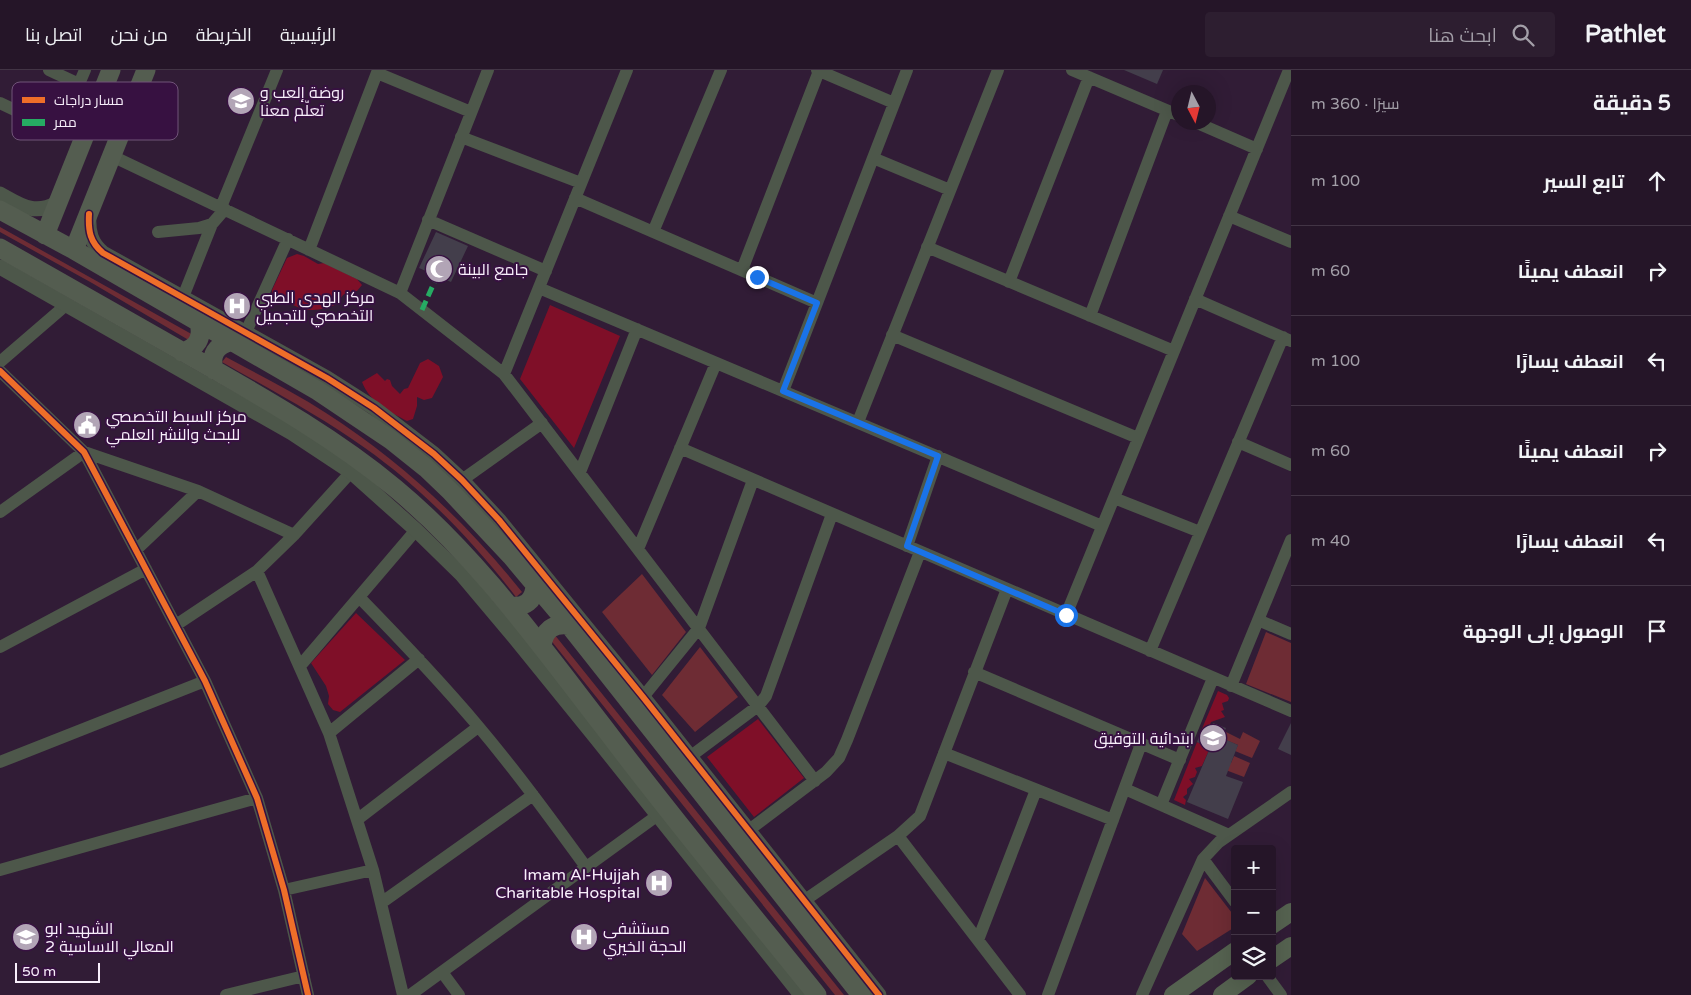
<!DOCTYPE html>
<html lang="ar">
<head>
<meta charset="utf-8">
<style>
	body { margin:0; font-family:"Varela Round",Cairo,sans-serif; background:#2d1e30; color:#f1f3f6; direction:rtl }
	.controls { position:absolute; right:15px; bottom:15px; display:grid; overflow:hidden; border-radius:5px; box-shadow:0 5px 20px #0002 }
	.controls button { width:45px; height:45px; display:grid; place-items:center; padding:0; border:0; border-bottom:1px solid #423445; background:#251528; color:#f1f3f6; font:25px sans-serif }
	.compass { position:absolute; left:1171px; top:15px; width:45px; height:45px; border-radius:50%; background:#251528; box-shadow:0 5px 20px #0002; rotate:173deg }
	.scale { position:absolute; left:15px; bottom:12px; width:85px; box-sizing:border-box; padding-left:5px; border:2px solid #f8effb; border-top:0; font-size:14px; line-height:18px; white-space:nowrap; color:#f8effb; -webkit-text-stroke:4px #371141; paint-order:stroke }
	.stop { position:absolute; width:15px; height:15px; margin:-11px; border:4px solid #1a73e8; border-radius:50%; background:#fff }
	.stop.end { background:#1a73e8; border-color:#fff; box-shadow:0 1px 5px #0008 }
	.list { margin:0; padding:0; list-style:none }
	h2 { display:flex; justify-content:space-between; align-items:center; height:65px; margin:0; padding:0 20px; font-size:21px }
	h2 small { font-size:16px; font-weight:400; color:#a39fa8 }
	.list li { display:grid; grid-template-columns:32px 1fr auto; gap:15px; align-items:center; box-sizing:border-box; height:90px; padding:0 20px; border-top:1px solid #423445 }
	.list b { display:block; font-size:19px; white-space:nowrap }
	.list em { font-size:16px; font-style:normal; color:#a39fa8 }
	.icon { flex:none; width:28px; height:28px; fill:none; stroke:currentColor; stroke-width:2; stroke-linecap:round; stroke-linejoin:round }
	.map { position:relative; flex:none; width:1291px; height:925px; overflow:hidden; direction:ltr }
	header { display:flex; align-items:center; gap:30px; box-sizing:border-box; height:70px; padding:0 25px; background:#251528; border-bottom:1px solid #423445 }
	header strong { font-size:24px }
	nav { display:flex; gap:28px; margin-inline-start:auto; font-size:18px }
	.search { width:350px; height:45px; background:#2d1e30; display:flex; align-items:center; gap:12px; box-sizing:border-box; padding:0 18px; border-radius:5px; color:#a39fa8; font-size:19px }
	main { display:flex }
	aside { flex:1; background:#251528 }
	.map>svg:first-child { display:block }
	.green { fill:#6e2c34 }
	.forest { fill:#7f0f28 }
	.building { fill:#433e4b }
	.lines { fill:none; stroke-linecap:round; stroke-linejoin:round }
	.minor { stroke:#4d574a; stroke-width:12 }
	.tertiary { stroke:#4d574a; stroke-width:15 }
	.secondary { stroke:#556250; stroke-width:18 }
	.primary { stroke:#545d50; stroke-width:19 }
	.quiet { stroke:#26ab63; stroke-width:5; stroke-dasharray:10 5; stroke-linecap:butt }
	.cycleway-casing { stroke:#371141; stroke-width:9 }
	.cycleway { stroke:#ee6e29; stroke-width:6 }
	.route { stroke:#1a73e8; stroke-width:6 }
	.labels { text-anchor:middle; stroke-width:4; stroke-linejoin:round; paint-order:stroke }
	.poi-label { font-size:16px; fill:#f8effb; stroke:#371141; text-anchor:start }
	.key { fill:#371141; stroke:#715479; stroke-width:1 }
	.key-label { font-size:14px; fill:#f8effb }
</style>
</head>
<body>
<header>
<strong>Pathlet</strong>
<div class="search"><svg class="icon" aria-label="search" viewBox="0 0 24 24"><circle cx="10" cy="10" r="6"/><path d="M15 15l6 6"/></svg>ابحث هنا</div>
<nav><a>الرئيسية</a><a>الخريطة</a><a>من نحن</a><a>اتصل بنا</a></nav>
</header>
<main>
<aside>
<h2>5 دقيقة<small>سيرًا · 360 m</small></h2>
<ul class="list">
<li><svg class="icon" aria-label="ahead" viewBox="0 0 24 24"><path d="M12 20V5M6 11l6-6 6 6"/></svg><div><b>تابع السير</b></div><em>100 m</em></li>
<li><svg class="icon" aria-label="right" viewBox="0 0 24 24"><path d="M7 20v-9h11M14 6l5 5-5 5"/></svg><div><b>انعطف يمينًا</b></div><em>60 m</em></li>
<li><svg class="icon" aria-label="left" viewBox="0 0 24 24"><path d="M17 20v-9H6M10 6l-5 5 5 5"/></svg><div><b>انعطف يسارًا</b></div><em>100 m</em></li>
<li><svg class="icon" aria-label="right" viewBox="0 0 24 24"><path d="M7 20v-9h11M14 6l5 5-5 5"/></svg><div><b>انعطف يمينًا</b></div><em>60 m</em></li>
<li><svg class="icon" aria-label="left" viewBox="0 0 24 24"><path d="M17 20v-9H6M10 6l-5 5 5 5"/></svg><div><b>انعطف يسارًا</b></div><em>40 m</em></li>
<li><svg class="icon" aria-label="arrive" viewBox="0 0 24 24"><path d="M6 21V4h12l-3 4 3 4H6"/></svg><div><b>الوصول إلى الوجهة</b></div></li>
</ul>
</aside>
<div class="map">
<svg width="1291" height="925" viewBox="0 0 1291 925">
	<rect width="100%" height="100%" fill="#311c36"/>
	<path class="green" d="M 0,157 L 195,266 L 192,272 L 92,213 L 0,162 Z
		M 226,287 C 259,305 294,322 326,343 C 401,391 466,452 522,522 L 516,527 C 473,471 423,419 365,378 C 320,346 271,320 222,292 Z
		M 642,504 L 686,562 L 652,605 L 602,542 Z
		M 550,559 L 844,925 L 835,925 L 545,563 Z
		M 1266,562 L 1291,573 L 1291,632 L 1246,614 Z
		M 700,577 L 738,627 L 695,662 L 662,625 Z
		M 1224,661 L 1240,669 L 1243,662 L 1260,671 L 1252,688 L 1235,681 L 1238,675 L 1221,668 Z
		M 1234,686 L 1250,693 L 1244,707 L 1210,694 L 1231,693 Z
		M 1205,808 L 1235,847 L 1235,857 L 1197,881 L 1182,864 Z"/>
	<path class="forest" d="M 297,184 L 304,186 L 318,194 L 324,193 L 357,209 L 362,215 L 357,221 C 346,222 342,223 339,233 C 319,243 298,243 283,227 L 273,228 L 272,220 L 287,188 Z
		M 550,235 L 620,266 L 574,378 L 520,309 Z
		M 428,289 L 439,296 L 443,307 L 432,328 L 424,330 L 417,327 L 417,336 L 413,349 L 407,351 C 389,341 370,333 362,312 L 377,303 L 385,311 L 387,309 L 390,310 L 392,316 L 400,324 L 404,319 L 408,318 L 420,293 Z
		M 356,543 L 405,590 L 340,642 L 333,640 L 328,634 L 329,626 L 326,616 L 311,593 Z
		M 1218,621 L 1227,625 L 1229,628 L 1228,631 L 1222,633 L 1224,640 L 1221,641 L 1225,647 L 1211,652 L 1207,662 L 1201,661 Z
		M 758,649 L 804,708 L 754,747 L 707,687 Z
		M 1197,672 L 1210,678 L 1202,696 L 1195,698 L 1197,702 L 1195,707 L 1189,709 L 1193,714 L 1187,719 L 1187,724 L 1183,727 L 1186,730 L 1185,735 L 1174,730 Z"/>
	<path class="building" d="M 1124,0 L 1163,0 L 1157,14 Z
		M 436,162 L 468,176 L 451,212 L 419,198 Z
		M 1213,653 L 1226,658 L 1222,668 L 1238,675 L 1226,706 L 1243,712 L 1228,749 L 1187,732 L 1210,678 L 1197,672 L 1201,661 L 1208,664 Z
		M 1291,653 L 1291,685 L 1278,679 Z"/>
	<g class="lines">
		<path class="minor" d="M 49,0 L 79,14
			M 817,0 L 894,33
			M 1072,0 L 1178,45
			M 377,3 L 471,42
			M 0,33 L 59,61 L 85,0
			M 1195,52 L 1257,79
			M 461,67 L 581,113
			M 112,86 L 400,223 L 504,304 L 815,711
			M 873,88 L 950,120
			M 575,128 L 817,233
			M 221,137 L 277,0
			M 1229,146 L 1291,172
			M 428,150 L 546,201
			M 158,162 L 199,158 L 212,154 L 225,139
			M 653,162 L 721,0
			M 927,177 L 1174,281
			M 309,180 L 378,0
			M 742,200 L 819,1
			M 1009,212 L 1089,7
			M 539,218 L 1102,456
			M 400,223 L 488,0
			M 183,227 L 212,154
			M 1195,229 L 1291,271
			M 1090,246 L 1167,41
			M 246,262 L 288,169
			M 892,265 L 1138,368
			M 0,292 L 66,235
			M 0,301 L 84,382 L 205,611 L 257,728 L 284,820 L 308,925
			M 504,304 L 627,0
			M 783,321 L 907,0
			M 858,352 L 998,0
			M 1238,372 L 1291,395
			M 680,378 L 1291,641
			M 580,402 L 637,259
			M 462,410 L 542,353
			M 1114,428 L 1200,462
			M 0,442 L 84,382 L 198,421 L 294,465
			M 907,476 L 938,386
			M 638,479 L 716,293
			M 136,480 L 198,421
			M 257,501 L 329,663 L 373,800 L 403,925
			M 359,527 C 400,569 440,611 478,656 C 516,701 551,749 586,797
			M 1066,545 L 1289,0
			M 1258,550 L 1291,564
			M 176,555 L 257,501 L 294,465 L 351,402
			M 0,577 L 146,499
			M 1150,581 L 1283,267
			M 300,596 L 416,460
			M 974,602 L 1180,690
			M 1231,616 L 1291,470
			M 643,627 L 699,558 L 753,410
			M 329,663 L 419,589
			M 944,683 L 1113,750
			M 691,686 L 758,636 L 766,626 L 832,444
			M 0,692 L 205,611
			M 1125,719 L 1229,765
			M 1161,735 L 1213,608
			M 358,749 L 478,657
			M 749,760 L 826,702 L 839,688 L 847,670 L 920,482
			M 898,766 L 1020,925
			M 1203,789 L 1235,832
			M 0,800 L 257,728
			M 284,820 L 373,800
			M 805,830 L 898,766 L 920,746 L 1007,519
			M 381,833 L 533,725
			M 978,870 L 1036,720
			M 442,902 L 459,925
			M 1267,906 L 1281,925
			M 226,925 L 304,906
			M 410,925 L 658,745
			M 1048,925 L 1141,674
			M 1142,925 L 1203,789 L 1219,772 L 1291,722"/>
		<path class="tertiary" d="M 0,124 C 20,135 34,146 57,133
			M 89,146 C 88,162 91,173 103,183 L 327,308 L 374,338 L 434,384 L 462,410 L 499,450 L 643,627 L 879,925
			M 0,197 L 292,363 L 351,402 L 416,460 L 462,505 L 515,568 L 597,669 L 801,925"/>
		<path class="secondary" d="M 1272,855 L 1291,842
			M 1272,889 L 1291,876
			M 1173,925 L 1235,881
			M 1222,925 L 1248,906"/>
		<path class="primary" d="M 0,140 L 74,180 L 318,321 L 391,370 L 426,398 L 451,422 L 511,486 L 569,555 L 861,925
			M 45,165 L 111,0
			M 0,178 C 69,217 137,256 206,295 C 271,332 337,370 395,418 C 478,487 540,575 606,660 C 674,750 746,837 817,925
			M 74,180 L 146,0
			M 182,282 C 197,278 203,268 199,253
			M 214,300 C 210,285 216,275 231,272
			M 510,536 C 525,538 534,531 535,516
			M 542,576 C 544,560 553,553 569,555"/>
		<path class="quiet" d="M 422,240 L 437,206"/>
		<g class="cycleway-casing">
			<path id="cycleway" d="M 89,144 C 88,161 90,172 103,183 L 327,308 L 374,338 L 434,384 L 462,410 L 499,450 L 643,627 L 879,925
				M 0,301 L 84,382 L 205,611 L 257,728 L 284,820 L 308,925"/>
		</g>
		<use href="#cycleway" class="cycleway"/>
	</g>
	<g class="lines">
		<path class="route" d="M 757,207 L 817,233 L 783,321 L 938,386 L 907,476 L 1066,545"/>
	</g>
	<defs>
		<g id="school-disc" transform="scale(1.4375)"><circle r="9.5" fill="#b2a5b6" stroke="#371141"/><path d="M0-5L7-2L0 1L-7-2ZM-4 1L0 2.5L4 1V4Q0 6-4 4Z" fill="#fff"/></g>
		<g id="mosque-disc" transform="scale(1.4375)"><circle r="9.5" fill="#b2a5b6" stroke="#371141"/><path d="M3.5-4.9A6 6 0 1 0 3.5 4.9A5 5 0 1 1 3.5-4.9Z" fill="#fff"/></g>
		<g id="hospital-disc" transform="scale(1.4375)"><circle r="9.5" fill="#b2a5b6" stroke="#371141"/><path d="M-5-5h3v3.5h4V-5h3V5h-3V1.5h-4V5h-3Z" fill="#fff"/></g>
		<g id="civic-disc" transform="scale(1.4375)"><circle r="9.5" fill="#b2a5b6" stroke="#371141"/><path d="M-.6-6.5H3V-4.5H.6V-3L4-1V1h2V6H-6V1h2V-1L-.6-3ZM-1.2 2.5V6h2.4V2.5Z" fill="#fff"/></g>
	</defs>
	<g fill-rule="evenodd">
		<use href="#school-disc" x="241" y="31"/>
		<use href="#mosque-disc" x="439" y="199"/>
		<use href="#hospital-disc" x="237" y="236"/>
		<use href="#civic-disc" x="87" y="355"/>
		<use href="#school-disc" x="1213" y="668"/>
		<use href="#hospital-disc" x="659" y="813"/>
		<use href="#school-disc" x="26" y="867"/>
		<use href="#hospital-disc" x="584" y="867"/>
	</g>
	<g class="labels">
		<g class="poi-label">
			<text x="260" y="28">روضة إلعب و<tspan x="260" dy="18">تعلّم معنا</tspan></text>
			<text x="458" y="205">جامع البينة</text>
			<text x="256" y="233">مركز الهدى الطبي<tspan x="256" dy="18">التخصصي للتجميل</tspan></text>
			<text x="106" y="352">مركز السبط التخصصي<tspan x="106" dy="18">للبحث والنشر العلمي</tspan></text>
			<text x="1194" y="674" text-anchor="end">ابتدائية التوفيق</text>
			<text x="640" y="810" text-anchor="end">Imam Al-Hujjah<tspan x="640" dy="18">Charitable Hospital</tspan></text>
			<text x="45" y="864">الشهيد ابو<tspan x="45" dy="18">المعالي الاساسية 2</tspan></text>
			<text x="603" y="864">مستشفى<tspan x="603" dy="18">الحجة الخيري</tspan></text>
		</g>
	</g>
	<rect x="12" y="12" width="166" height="58" rx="8" class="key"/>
	<rect x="22" y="27" width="23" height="6" fill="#ee6e29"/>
	<rect x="22" y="49" width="23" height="7" fill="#26ab63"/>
	<g class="key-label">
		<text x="54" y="35">مسار دراجات</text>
		<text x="54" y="57">ممر</text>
	</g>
</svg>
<div class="controls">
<button>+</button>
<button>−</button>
<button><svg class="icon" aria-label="layers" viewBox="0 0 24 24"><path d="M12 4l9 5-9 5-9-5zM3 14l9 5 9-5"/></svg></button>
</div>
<svg class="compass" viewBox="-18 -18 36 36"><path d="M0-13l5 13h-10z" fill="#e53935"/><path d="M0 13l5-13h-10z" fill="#a39fa8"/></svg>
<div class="scale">50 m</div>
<div class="stop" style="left:1066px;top:545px"></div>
<div class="stop end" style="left:757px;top:207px"></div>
</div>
</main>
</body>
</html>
